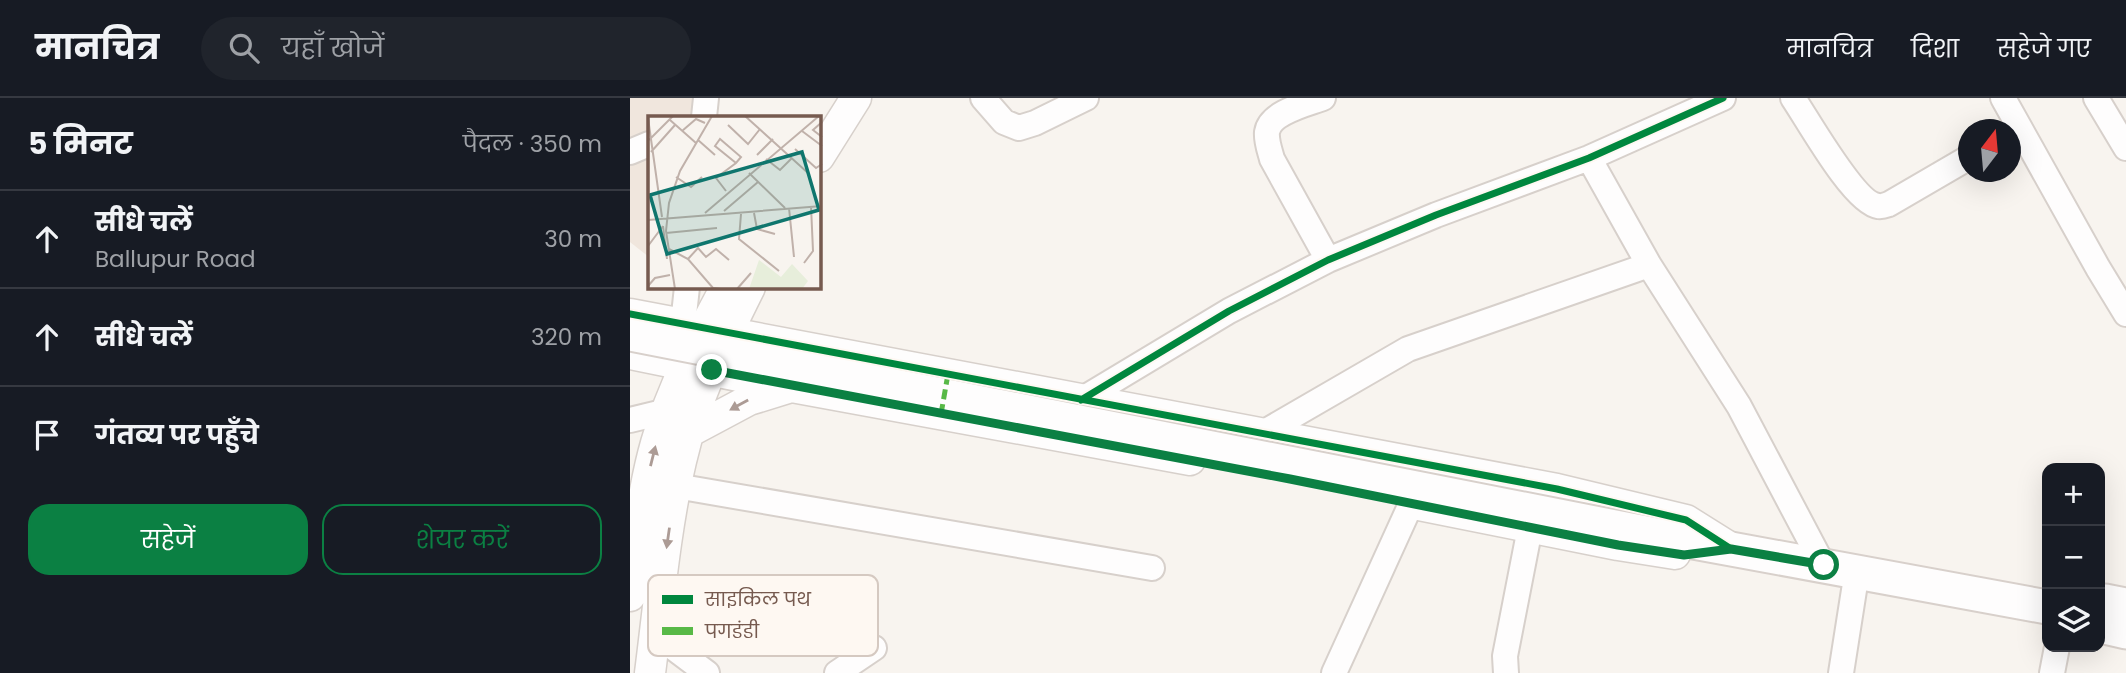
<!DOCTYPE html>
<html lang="hi">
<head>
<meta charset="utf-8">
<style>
	body { margin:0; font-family:Poppins,"Noto Sans Devanagari",sans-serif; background:#20242c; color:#f1f3f6 }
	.controls { position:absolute; right:21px; bottom:21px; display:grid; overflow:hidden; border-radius:14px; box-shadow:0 7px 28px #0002 }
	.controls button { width:63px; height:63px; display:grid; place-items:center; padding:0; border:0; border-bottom:2px solid #363941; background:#171b24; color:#f1f3f6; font:35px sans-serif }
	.compass { position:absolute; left:1328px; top:21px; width:63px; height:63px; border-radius:50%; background:#171b24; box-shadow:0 7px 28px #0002; rotate:16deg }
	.stop { position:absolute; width:21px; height:21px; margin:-16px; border:5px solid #0b8043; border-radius:50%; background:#fff }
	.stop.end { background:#0b8043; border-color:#fff; box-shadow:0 2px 7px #0008 }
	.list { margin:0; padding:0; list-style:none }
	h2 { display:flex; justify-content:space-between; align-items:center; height:91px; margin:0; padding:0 28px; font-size:30px }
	h2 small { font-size:23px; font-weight:400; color:#9ea1a6 }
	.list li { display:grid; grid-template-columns:46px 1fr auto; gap:21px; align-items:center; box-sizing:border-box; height:98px; padding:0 28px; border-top:2px solid #363941 }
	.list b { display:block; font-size:26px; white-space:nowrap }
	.list p { margin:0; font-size:23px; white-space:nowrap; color:#9ea1a6 }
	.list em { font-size:23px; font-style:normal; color:#9ea1a6 }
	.actions { display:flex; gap:14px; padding:21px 28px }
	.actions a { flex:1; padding:16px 0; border:2px solid #0b8043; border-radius:21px; text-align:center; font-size:24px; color:#0b8043 }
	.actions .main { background:#0b8043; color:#fff }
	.icon { flex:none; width:38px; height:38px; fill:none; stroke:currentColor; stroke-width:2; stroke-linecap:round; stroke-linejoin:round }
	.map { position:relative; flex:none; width:1496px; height:575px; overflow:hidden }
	header { display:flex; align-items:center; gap:42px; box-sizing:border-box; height:98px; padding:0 35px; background:#171b24; border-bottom:2px solid #363941 }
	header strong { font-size:33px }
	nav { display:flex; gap:38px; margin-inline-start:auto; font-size:24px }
	.search { width:490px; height:63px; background:#20242c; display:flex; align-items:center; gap:18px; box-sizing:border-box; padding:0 24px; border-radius:38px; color:#9ea1a6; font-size:26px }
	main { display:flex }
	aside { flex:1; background:#171b24 }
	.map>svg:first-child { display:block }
	.residential { fill:#f0e6dd }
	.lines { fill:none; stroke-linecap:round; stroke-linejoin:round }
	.minor-casing { stroke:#d7d0cb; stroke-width:28 }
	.tertiary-casing { stroke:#d7d0cb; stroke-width:33 }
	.secondary-casing { stroke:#d8d0cb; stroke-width:37 }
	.minor { stroke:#fefdfd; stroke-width:24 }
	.tertiary { stroke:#fefdfd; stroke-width:30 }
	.secondary { stroke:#fefdfd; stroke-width:33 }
	.secondary-bridge-casing { stroke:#d8d0cb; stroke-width:37; stroke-linecap:butt }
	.secondary-bridge { stroke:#fefdfd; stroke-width:33 }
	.quiet { stroke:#58b947; stroke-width:5; stroke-dasharray:10 5; stroke-linecap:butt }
	.cycleway-casing { stroke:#fef8f2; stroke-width:11 }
	.cycleway { stroke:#00873e; stroke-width:7 }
	.oneway { fill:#ac9b95 }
	.route { stroke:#0b8043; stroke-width:9 }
	.inset-road { fill:none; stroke:#c0b1aa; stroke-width:2 }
	.view { fill:#0f766e; fill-opacity:0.15; stroke:#0f766e; stroke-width:3.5 }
	.inset-edge { fill:none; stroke:#765a4f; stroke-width:3.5 }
	.key { fill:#fef8f2; stroke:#d5c9c1; stroke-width:2 }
	.key-label { font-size:19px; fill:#765a4f }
</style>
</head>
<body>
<header>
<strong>मानचित्र</strong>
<div class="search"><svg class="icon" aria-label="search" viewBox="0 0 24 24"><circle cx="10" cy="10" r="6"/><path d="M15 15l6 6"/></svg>यहाँ खोजें</div>
<nav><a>मानचित्र</a><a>दिशा</a><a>सहेजे गए</a></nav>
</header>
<main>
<aside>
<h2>5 मिनट<small>पैदल · 350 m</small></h2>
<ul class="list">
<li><svg class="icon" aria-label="ahead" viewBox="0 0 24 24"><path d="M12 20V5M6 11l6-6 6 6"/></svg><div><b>सीधे चलें</b><p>Ballupur Road</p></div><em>30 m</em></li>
<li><svg class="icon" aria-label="ahead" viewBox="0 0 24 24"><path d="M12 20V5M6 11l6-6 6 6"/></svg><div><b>सीधे चलें</b></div><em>320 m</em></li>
<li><svg class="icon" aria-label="arrive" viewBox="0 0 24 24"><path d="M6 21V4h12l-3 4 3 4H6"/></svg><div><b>गंतव्य पर पहुँचे</b></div></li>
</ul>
<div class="actions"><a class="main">सहेजें</a><a>शेयर करें</a></div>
</aside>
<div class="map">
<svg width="1496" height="575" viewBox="0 0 1496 575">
	<rect width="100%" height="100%" fill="#f8f4ef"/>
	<path class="residential" d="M 0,0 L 76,0 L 74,19 L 19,19 L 19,159 L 0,144 Z"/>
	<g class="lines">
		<g class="minor-casing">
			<path id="minor" d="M 353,0 L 374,24 L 389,30 L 405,25 L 456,0
				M 693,0 C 677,6 640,14 637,34 C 636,43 640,53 642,61 L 698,162
				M 1163,0 C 1178,22 1224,105 1248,108 C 1252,109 1256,107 1259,106 L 1338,60
				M 1373,0 L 1468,170 L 1496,216
				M 1466,0 L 1496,50
				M 74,19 L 76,0
				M 0,54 L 19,46
				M 959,60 L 1019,167 L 1109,308 L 1193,467
				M 53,226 L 57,189
				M 451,302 L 599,213 L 698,162 L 806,117 L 959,60 L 1093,0
				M 0,322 L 37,313
				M 633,335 L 778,251 L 1019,167
				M 46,388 L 522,470
				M 25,536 L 77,575
				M 207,575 L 244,550
				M 704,575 L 781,406
				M 876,575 L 875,558 L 900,430
				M 1211,575 L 1227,473
				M 1422,575 L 1427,549"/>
		</g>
		<g class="tertiary-casing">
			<path id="tertiary" d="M 189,59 L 226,0
				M 0,216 L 927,391 L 1056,422 L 1099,449
				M 0,256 L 162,289 L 560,362
				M 59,334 L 119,302 L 158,290
				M 784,406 L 988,447 L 1045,456
				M 0,498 C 7,447 12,394 26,345 C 42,289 69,239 96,189
				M 20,575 C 29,505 35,432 51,363 C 65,302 92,245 120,189"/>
		</g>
		<g class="secondary-casing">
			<path id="secondary" d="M 1036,439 L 1417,509
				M 1470,505 L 1475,503 L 1496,507
				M 1470,528 L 1496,534"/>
		</g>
		<use href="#minor" class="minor"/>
		<use href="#tertiary" class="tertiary"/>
		<use href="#secondary" class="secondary"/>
		<g class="secondary-bridge-casing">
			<path id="secondary-bridge" d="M 0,236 L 1036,439"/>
		</g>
		<use href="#secondary-bridge" class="secondary-bridge"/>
		<path class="quiet" d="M 311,316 L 318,276"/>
		<g class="cycleway-casing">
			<path id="cycleway" d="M 0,216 L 927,391 L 1056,422 L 1101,451
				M 451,302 L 599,213 L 698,162 L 806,117 L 959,60 L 1093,0"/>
		</g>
		<use href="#cycleway" class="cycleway"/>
	</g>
	<defs><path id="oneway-solid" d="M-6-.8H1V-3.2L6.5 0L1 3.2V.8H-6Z" transform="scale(1.75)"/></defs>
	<g class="oneway">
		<use href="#oneway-solid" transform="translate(109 307) rotate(151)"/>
		<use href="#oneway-solid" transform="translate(23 358) rotate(-76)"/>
		<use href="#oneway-solid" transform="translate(38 440) rotate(98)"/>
	</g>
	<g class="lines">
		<path class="route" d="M 82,272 L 660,381 L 988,447 L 1054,457 L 1101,451 L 1194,467"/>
	</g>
	<g transform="translate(18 18)">
		<rect width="173" height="173" fill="#f8f4ef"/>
		<path d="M 111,144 L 133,161 L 144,148 L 160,165 L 154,173 L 101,173 Z" fill="#e7eedb"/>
		<path class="inset-road" d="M 97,0 L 160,57M 0,2 L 14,101M 22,4 L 48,27M 174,6 L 165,14 L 174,21M 80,9 L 100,28 L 112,13M 34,15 L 48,3 L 57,7M 154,15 L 174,30M 1,24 L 25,0M 50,24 L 67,39M 147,33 L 168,52 L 174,48M 3,36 L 27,9M 109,39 L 125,23M 118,43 L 132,54 L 144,42M 101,57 L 137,92M 28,61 L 43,71 L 54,61M 78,75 L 68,62 L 88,47 L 93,41 L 72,23 L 67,30 L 88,47M 141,92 L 146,141M 76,95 L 110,66M 57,97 L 171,0M 106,97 L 109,113 L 127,118M 93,98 L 91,123 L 131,155M 0,104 L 174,90M 15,110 L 19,143M 18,117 L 69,112M 0,130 L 15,110M 21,133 L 40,143 L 65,172 L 73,173M 40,143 L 50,132 L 58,141 L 68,133 L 81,144M 156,147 L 165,135 L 163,90M 0,170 L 7,162 L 22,159M 27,173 L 18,115 L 21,87 L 32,55 L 64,0M 89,173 L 103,157"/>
		<path class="view" d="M 154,36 L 171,94 L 19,138 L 2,79 Z"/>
		<rect width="173" height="173" class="inset-edge"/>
	</g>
	<rect x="18" y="477" width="230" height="81" rx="10" class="key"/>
	<rect x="32" y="497" width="31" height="9" fill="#00873e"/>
	<rect x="32" y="529" width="31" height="8" fill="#58b947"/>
	<g class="key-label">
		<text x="75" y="508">साइकिल पथ</text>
		<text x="75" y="540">पगडंडी</text>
	</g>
</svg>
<div class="controls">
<button>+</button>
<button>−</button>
<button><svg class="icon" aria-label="layers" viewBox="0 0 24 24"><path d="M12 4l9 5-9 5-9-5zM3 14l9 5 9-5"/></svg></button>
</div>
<svg class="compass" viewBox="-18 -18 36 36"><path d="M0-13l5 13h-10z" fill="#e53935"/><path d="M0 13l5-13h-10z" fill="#9ea1a6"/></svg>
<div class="stop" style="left:1194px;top:467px"></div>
<div class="stop end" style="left:82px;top:272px"></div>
</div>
</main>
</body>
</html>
